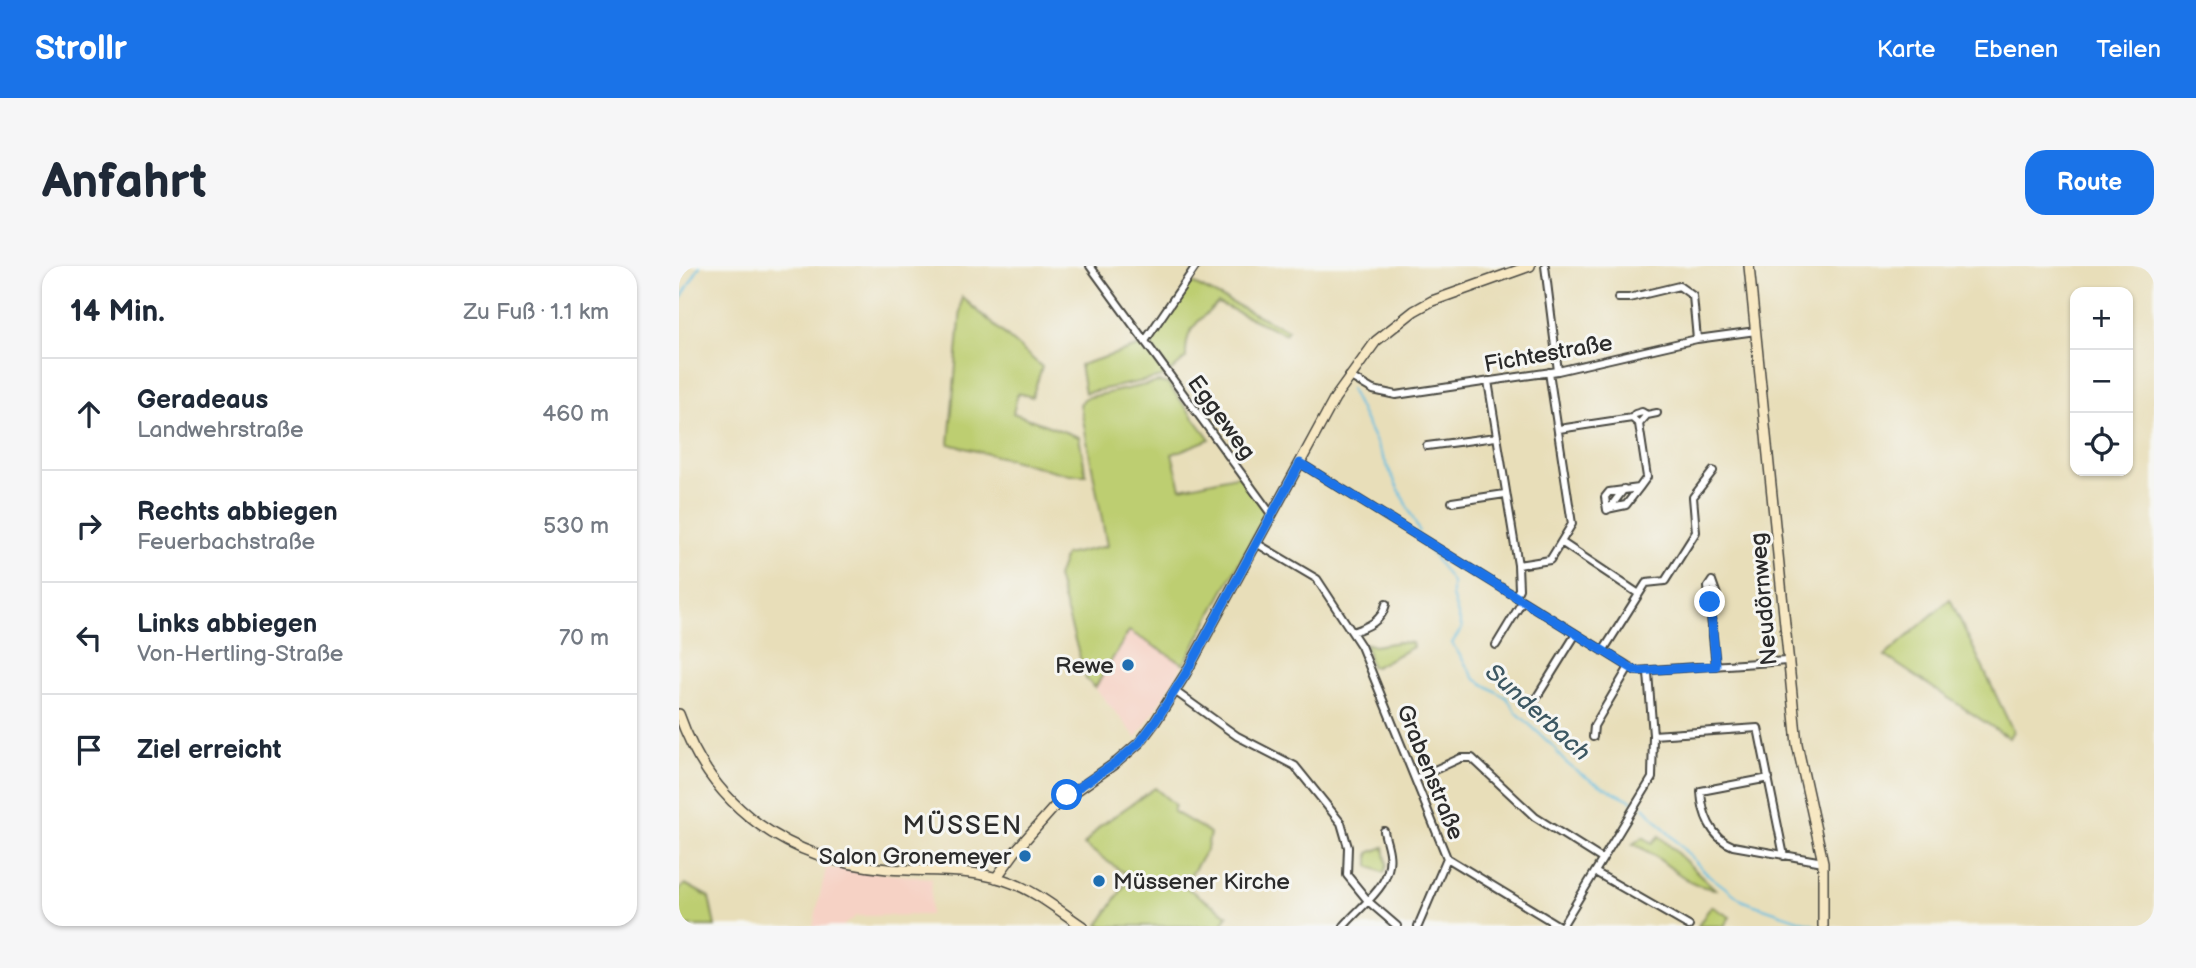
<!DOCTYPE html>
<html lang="de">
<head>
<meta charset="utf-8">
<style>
	body { margin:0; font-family:"Balsamiq Sans",sans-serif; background:#f6f6f7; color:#1f2937 }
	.controls { position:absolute; right:21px; top:21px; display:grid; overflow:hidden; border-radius:14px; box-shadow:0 2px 5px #0004 }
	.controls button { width:63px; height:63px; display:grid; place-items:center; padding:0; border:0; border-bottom:2px solid #e0e1e3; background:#fff; color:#1f2937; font:35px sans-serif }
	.stop { position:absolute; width:21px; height:21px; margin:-16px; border:5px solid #1a73e8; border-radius:50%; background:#fff }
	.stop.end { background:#1a73e8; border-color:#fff; box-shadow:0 2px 7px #0008 }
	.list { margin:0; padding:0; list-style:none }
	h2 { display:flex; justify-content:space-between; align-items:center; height:91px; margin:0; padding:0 28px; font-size:30px }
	h2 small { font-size:23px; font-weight:400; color:#747a83 }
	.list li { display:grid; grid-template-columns:46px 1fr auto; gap:21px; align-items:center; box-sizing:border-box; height:112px; padding:0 28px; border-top:2px solid #e0e1e3 }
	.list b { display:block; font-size:26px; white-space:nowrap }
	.list p { margin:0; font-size:23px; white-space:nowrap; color:#747a83 }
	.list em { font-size:23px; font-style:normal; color:#747a83 }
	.icon { flex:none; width:38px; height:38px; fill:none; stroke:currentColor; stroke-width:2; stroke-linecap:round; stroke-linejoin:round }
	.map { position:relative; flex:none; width:1475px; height:660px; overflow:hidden; border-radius:21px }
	header { display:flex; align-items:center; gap:42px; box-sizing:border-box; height:98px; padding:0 35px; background:#1a73e8; color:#fff }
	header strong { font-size:33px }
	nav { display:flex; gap:38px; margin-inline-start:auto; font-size:24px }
	.intro { display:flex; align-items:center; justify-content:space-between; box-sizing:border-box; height:168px; padding:0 42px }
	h1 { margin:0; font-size:49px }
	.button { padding:18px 32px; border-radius:21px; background:#1a73e8; color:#fff; font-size:24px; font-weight:700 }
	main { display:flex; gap:42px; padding:0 42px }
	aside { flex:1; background:#fff; border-radius:21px; box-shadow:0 2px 5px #0004 }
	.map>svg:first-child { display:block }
	.built { fill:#f6d2c5 }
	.green { fill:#bdce71; stroke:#747c4e; stroke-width:2 }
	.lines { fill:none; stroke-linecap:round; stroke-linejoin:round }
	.stream { stroke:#65bee2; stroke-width:2 }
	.street-casing { stroke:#474640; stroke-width:10 }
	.secondary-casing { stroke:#474640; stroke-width:12 }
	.street { stroke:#fff; stroke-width:6 }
	.secondary { stroke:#f7e8c3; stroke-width:9 }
	.route { stroke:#1a73e8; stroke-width:9 }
	.poi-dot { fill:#1f6fb2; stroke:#f6f6f2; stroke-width:2.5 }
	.labels { text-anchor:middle; stroke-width:6; stroke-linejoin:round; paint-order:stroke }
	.street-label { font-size:23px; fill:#2b2b2b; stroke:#f6f6f2 }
	.poi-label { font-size:23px; fill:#2b2b2b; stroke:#f6f6f2; text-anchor:end }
	.water-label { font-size:24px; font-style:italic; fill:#3c5762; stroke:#f6f6f2 }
	.quarter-label { font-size:26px; letter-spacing:2px; fill:#2b2b2b; stroke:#f6f6f2 }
</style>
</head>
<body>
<header>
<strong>Strollr</strong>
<nav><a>Karte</a><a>Ebenen</a><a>Teilen</a></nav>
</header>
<div class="intro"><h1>Anfahrt</h1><a class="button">Route</a></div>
<main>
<aside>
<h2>14 Min.<small>Zu Fuß · 1.1 km</small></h2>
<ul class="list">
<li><svg class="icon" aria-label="ahead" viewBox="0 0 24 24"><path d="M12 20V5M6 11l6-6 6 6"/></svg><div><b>Geradeaus</b><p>Landwehrstraße</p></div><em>460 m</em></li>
<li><svg class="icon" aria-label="right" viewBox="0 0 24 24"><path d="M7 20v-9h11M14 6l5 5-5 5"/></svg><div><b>Rechts abbiegen</b><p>Feuerbachstraße</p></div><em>530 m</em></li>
<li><svg class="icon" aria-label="left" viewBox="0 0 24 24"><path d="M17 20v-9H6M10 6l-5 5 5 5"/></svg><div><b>Links abbiegen</b><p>Von-Hertling-Straße</p></div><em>70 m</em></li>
<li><svg class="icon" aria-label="arrive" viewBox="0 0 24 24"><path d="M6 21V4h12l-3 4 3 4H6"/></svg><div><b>Ziel erreicht</b></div></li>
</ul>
</aside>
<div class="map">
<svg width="1475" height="660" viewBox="0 0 1475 660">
	<rect width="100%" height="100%" fill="#f6f6f2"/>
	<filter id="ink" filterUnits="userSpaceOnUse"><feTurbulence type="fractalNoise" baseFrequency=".0143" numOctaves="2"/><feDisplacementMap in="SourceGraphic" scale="14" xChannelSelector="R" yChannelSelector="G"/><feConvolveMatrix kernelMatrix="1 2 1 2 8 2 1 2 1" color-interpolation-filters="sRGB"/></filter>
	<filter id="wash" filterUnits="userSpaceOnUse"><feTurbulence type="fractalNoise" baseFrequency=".00686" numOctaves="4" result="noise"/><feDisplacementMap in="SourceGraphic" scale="28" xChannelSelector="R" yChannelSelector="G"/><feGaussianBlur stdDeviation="1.57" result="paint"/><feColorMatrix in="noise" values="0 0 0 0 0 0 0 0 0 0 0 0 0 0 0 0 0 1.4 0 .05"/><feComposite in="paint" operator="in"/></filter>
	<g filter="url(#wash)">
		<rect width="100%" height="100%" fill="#e8deb9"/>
		<path class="built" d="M 450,365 L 501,396 L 503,401 L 458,472 L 416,422 Z
			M 147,602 L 253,612 L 251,649 L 177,650 L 164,660 L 134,660 Z"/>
		<path class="green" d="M 511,16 L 609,64 L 606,68 L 539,37 C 518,57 506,61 507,92 L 491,106 L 473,81 L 473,74 Z
			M 283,31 L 363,101 L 353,131 L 339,127 L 334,147 L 400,171 L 407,209 L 391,209 L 270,178 Z
			M 465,79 L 485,107 L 484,111 L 406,127 L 401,99 Z
			M 480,116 L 489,118 L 531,173 L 493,188 L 502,222 L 561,209 L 587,247 L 505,398 L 450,365 L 416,422 L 407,413 L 378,311 L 386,289 L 428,280 L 401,138 L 406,132 Z
			M 1271,333 L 1334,465 L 1330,472 L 1206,390 Z
			M 720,376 L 733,377 L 734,381 L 696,401 L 692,400 L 686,377 L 695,380 Z
			M 476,522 L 496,539 L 494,545 L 531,567 L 528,583 L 505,620 L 549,649 L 542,660 L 419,660 L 451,611 L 405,579 L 421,560 Z
			M 980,570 L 1036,623 C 1001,619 987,591 954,578 L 964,571 L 973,577 Z
			M 705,581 L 708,599 L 705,607 L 690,600 L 690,587 Z
			M 6,618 L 30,631 L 36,660 L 0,660 L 0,624 Z
			M 1032,640 L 1051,651 L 1045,660 L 1019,660 Z"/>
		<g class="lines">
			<path class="stream" d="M 0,36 L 21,0
				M 671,123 L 740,265
				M 750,284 L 773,316 L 773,330 L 783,362 L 773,377 L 796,413 L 828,432 L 837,446 L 877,483 C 883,503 935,526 954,535
				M 965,541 L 1027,607 L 1064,635 L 1137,660"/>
		</g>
	</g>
	<g filter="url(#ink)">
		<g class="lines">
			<g class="street-casing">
				<path id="street" d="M 411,0 L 592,248
					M 866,0 L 879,105
					M 939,32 L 950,32 L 1000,20 L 1014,30 L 1018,73
					M 466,75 L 517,0
					M 670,110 L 694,124 L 717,129 L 879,105 L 1018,73 L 1077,65
					M 809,115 L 839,299 L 840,323 L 836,331
					M 953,152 L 956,148 L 963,146 L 968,149
					M 880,163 L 953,152 L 960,158 L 968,149 L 978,147
					M 748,180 L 817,171
					M 621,197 L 957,405 L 1108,395
					M 773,236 L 826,228
					M 928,243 L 947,239 L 960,222
					M 930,243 L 945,223
					M 928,244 L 926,231 L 930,226 L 960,222 L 968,211 L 960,158
					M 882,276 L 960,328
					M 577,277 L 638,313 L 682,380 L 768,592
					M 839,299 L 871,294 L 893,258 L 870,106
					M 1033,315 L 1029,321 L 1037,400
					M 1031,336 L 1038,329 L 1033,315
					M 673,366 C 689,361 703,355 707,338
					M 817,379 L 843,336
					M 924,385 L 967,317 L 986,315 L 1017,266 L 1014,231 L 1034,205
					M 497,426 L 558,470 L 616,500 L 662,557 L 669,581 L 668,609 L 690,636 L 718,660
					M 856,434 L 897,368
					M 974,469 L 1079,462 L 1105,590
					M 914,471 L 915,460 L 950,401
					M 738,512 L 782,492 L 793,492 L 856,551 L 923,593
					M 1090,512 L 1022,525 C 1023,547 1032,572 1054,580 L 1144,596
					M 768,592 L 880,660
					M 916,606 L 1010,660
					M 665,660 C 683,638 715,619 710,587 C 709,579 706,572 705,565
					M 739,660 L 768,592
					M 883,660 L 973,512 L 974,469 L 969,407"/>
			</g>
			<g class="secondary-casing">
				<path id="secondary" d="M 1070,0 L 1118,478 L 1144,596 L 1144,660
					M 0,448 C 33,543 110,595 209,603 C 248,606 287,602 325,614 C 354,623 378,643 403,660
					M 317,612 L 339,582 L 377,539 L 438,496 L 461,476 L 476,456 L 507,407 L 656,132 L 697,75 L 735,45 L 753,35 L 851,0"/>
			</g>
			<use href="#street" class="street"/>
			<use href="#secondary" class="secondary"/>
		</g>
	</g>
	<g class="lines" filter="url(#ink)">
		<path class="route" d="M 388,529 L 438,496 L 461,476 L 476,456 L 507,407 L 621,197 L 957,405 L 1037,400 L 1031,336"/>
	</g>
	<g class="poi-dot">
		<circle cx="449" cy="399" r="7"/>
		<circle cx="346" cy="590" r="7"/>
		<circle cx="420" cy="615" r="7"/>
	</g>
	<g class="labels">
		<g class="street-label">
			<text transform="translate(869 87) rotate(-10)" y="8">Fichtestraße</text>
			<text transform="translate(543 151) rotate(54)" y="8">Eggeweg</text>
			<text transform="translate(1084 333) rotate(-95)" y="8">Neudörnweg</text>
			<text transform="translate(752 506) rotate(68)" y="8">Grabenstraße</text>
		</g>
		<g class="poi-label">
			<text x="435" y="407">Rewe</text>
			<text x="332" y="598">Salon Gronemeyer</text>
			<text x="434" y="623" text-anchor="start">Müssener Kirche</text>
		</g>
		<g class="water-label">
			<text transform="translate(859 446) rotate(42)" y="8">Sunderbach</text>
		</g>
		<g class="quarter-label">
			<text x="284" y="568">MÜSSEN</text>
		</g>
	</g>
</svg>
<div class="controls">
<button>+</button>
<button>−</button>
<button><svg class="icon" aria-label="locate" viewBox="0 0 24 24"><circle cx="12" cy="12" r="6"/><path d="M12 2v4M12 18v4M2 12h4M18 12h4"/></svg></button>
</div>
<div class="stop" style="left:388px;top:529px"></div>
<div class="stop end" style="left:1031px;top:336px"></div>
</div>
</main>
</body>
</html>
